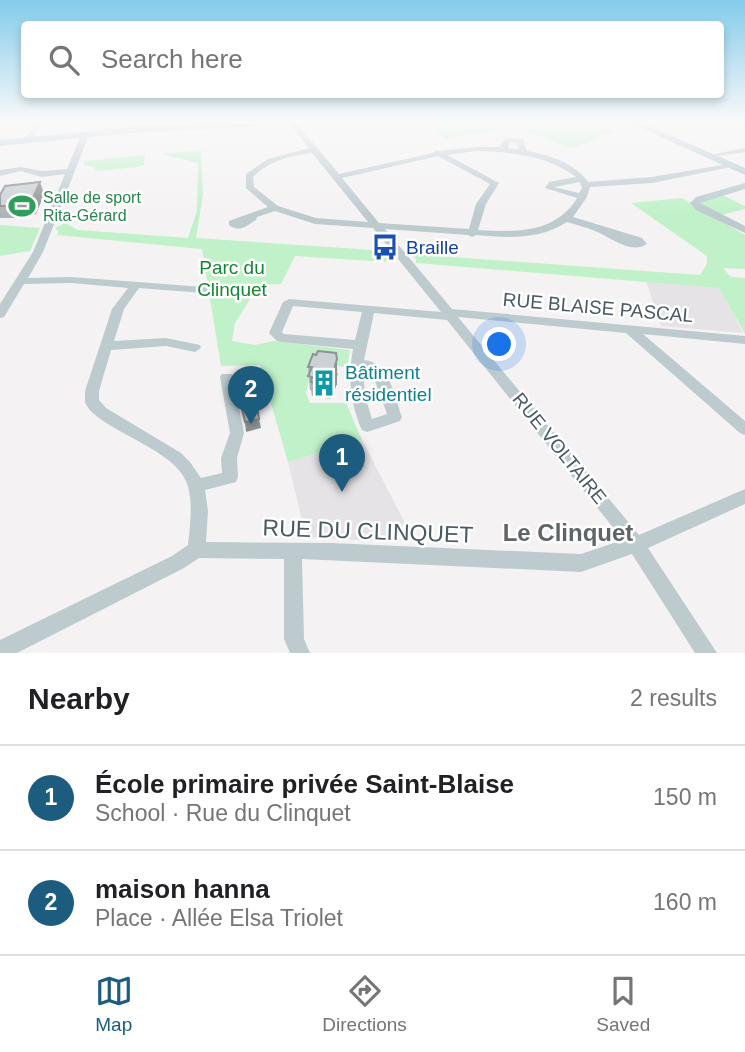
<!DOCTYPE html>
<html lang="en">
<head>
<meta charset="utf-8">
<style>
	body { margin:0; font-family:Arial,sans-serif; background:#f6f6f6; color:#202124 }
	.you { position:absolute; left:500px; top:345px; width:24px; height:24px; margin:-18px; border:5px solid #fff; border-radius:50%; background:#1a73e8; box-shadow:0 0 0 10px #1a73e833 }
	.badge { display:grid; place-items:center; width:46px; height:46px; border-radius:50%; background:#1c5c7e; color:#fff; font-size:23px; font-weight:700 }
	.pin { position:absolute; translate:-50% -58px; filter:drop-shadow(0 2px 4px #0008) }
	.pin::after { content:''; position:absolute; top:37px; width:24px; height:21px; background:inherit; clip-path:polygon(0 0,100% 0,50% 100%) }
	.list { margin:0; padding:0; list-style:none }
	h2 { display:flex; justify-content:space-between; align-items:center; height:91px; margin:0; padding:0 28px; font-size:30px }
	h2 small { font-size:23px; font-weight:400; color:#757577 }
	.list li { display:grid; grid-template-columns:46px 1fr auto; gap:21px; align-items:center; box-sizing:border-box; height:105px; padding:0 28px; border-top:2px solid #e0e0e0 }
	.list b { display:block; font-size:26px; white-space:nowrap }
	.list p { margin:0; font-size:23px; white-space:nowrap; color:#757577 }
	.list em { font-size:23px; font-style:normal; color:#757577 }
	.icon { flex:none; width:38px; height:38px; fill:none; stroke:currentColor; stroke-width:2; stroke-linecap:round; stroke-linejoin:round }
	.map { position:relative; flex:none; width:745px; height:653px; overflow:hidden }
	.search { position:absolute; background:#fff; box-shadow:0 4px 10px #0003; left:21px; right:21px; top:21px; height:77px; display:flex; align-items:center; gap:18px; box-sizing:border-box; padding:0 24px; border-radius:7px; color:#757577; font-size:26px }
	.sheet { height:301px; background:#fff }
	nav { display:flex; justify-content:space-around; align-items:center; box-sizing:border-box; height:98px; border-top:2px solid #e0e0e0; background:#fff; font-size:19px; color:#757577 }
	nav a { display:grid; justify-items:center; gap:4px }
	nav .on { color:#1c5c7e }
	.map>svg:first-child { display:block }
	.education { fill:#e5e3e5 }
	.green { fill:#c1f1c9 }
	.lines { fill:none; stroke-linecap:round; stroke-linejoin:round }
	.minor { fill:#bdcbcf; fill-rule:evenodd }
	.major { fill:#b2c9d1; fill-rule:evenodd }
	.wall { fill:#afb4b7 }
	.shaded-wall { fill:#8f9295 }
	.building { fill:#ccd1d5; stroke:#8f9295; stroke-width:2 }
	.labels { text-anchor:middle; stroke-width:5; stroke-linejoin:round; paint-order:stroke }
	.far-leisure-label { font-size:16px; fill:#27864d; stroke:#fff; text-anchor:start }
	.transit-label { font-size:19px; fill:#164399; stroke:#fff; text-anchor:start }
	.park-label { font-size:19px; fill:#158733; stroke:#fff }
	.street-label { font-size:19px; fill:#495b61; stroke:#fff }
	.culture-label { font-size:19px; fill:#0d838f; stroke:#fff; text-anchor:start }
	.near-street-label { font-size:23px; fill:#495b61; stroke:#fff }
	.near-neighbourhood-label { font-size:24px; font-weight:bold; fill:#5e6567; stroke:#fff }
</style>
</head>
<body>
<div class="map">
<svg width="745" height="653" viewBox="0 0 745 653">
	<rect width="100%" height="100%" fill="#f4f2f3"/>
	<path class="education" d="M 646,281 L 720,288 L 743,333 L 661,326 Z
		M 362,440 L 405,523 L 390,542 L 306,537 L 288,462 Z"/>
	<path class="green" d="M 457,123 L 592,123 L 617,132 L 598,136 L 601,138 L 570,148 L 517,127 L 445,139 L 432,127 Z
		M 201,150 L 203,194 L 196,238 L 387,251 L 390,254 L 387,262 L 295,256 L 281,284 L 259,285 L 235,323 L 232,341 L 255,345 L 274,341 L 350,350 L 347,367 L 313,363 L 306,393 L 310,403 L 346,403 L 362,440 L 288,462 L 260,365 L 221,366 L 202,249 L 57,235 L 59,232 L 55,228 L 65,223 L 78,230 L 188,238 L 197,211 L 198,163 L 161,154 Z
		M 145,155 L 144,165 L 138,167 L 96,171 L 94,167 L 83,165 L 85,161 Z
		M 723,195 L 745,206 L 745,209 L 721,215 L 700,204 L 703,200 Z
		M 682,198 L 745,235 L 745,269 L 723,268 L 731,277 L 745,278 L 745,334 L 719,288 L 416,263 L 416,259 L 410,254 L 700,275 L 707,264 L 707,256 L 631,203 Z
		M 0,225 L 40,228 L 30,251 L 0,256 Z"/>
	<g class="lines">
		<path class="minor" d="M 36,123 L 43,123 L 30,143 L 24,143 L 23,141 Z
			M 289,123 L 296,123 L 339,174 L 433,153 L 436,150 L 440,151 L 476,147 L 500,147 L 505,138 L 523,139 L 527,151 C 548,154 576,164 588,182 L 652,177 L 734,163 L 734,167 L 731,167 L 652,183 L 590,187 L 587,197 L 573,217 L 642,238 L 647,244 C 630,255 611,237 595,231 C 586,227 576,225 567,222 C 539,240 508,238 476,235 L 472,237 L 468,235 L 385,229 L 452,309 L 745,336 L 745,344 L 643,334 L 745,421 L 745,435 L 740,433 L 626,333 L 458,317 L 639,535 L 745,489 L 745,504 L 648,548 L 717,653 L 695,653 L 632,554 L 581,572 L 302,559 L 304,639 L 310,653 L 290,653 L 284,639 L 284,559 L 199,558 L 184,568 L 17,653 L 0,653 L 0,640 L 172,556 L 188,545 C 190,525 194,500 186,481 C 172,447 94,428 85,402 C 85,400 85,393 85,391 L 112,309 L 128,288 L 71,283 L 24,284 L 4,317 L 0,318 L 0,304 L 33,252 L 65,174 L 42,177 L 21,171 L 0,176 L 0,170 L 21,167 L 42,171 L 67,169 L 81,135 L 85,133 L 89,135 L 43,252 L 28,278 L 71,277 L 204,287 L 210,290 L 204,293 L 139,288 L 124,309 L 114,341 L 166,338 L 200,345 L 201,348 L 195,352 L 166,346 L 111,350 L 99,391 L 99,400 L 106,408 L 181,453 L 190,462 L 201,478 L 222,473 L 221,458 L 230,433 L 220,377 L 222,374 L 232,374 L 244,433 L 237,458 L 238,477 L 236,482 L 205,490 L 208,511 L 206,542 L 331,543 L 581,554 L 623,540 L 447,320 L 374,313 L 364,360 C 390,362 394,396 402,417 L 400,421 L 367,432 L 362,430 L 360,426 C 350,400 348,376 353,349 L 281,342 L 277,341 L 269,333 L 283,302 L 289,299 L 441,312 L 373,228 L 315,224 L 275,211 L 257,217 L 256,220 C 246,226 240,233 229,225 L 229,221 L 268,207 L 246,188 L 246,174 L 268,159 L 309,148 ZM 510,142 L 517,143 L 518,149 L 508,148 ZM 476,151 C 510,152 548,155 576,177 L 549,182 L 545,188 L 577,198 L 576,200 C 553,234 515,232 478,230 L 486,204 L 499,183 L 447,155 ZM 312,153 L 368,222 L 316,218 L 278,206 L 254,187 L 253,177 C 270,160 290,156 312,153 ZM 438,156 L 490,184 L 476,204 L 469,229 L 379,223 L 342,178 ZM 580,182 L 582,188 L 579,193 L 554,187 ZM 293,306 L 362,312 L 355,340 L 284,334 L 282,332 ZM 363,369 L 372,373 L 387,414 L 372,419 L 365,396 Z
			M 735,123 L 745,123 L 745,127 Z
			M 745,148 L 745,152 L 718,156 L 714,154 Z
			M 745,183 L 745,189 L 700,203 L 745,226 L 745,233 L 696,210 L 690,203 L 696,197 Z"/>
		<path class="major" d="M 212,123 L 263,123 L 258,126 L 131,133 L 0,146 L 0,140 L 131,127 Z
			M 630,123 L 642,123 L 745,168 L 745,175 Z"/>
	</g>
	<path class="wall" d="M 40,182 L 44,194 L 36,214 L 17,218 L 0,218 L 0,195 Z
		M 308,367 L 338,373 L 337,377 L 337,384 L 330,399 L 312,396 L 311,390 L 310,390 Z"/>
	<path class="shaded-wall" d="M 40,182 L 44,194 L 36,214 L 17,218 L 12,206 Z
		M 337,359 L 337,384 L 330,399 L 329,385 Z
		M 259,419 L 261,428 L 246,432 L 245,422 Z"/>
	<path class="building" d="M 40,182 L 31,202 L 12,206 L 0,206 L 0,195 L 5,186 Z
		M 318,351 L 336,353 L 337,359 L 334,370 L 336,370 L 329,385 L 311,382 L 312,377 L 308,376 L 312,367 L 308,367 L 313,354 L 316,355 Z
		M 257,406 L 259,419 L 245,422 L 242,409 Z"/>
	<linearGradient id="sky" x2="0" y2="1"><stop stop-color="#83ccea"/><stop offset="0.57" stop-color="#faf9fa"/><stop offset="1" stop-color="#faf9fa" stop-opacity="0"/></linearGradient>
	<rect width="745" height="214" fill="url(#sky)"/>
	<defs>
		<g id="stadium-bare" transform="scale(2.1)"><path d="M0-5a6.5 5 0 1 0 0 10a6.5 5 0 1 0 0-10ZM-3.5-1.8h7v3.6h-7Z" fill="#2e9e5b" stroke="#fff" stroke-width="2.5" paint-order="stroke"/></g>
		<g id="bus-bare" transform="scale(2.1)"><path d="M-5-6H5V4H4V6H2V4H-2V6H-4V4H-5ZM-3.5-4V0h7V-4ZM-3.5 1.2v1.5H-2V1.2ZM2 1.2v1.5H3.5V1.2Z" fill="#1a4fb4" stroke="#fff" stroke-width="2.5" paint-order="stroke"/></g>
		<g id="building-bare" transform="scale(2.1)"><path d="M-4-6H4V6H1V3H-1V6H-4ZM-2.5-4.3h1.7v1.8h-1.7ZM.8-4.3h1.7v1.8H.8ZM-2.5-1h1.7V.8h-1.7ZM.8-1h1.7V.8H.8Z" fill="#0f9aa8" stroke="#fff" stroke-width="2.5" paint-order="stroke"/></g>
	</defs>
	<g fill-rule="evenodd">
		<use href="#stadium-bare" x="22" y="206"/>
		<use href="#bus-bare" x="385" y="247"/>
		<use href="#building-bare" x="324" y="383"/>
	</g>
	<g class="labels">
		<g class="far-leisure-label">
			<text x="43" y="203">Salle de sport<tspan x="43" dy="18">Rita-Gérard</tspan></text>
		</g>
		<g class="transit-label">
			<text x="406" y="254">Braille</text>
		</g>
		<g class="park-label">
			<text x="232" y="274">Parc du<tspan x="232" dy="22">Clinquet</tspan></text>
		</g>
		<g class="street-label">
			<text transform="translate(598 307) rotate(5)" y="7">RUE BLAISE PASCAL</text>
			<text transform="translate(560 448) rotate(51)" y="7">RUE VOLTAIRE</text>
		</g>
		<g class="culture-label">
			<text x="345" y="379">Bâtiment<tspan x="345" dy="22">résidentiel</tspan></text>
		</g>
		<g class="near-street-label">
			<text transform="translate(368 531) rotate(2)" y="8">RUE DU CLINQUET</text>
		</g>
		<g class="near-neighbourhood-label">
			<text x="568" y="541">Le Clinquet</text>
		</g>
	</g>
</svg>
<div class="you"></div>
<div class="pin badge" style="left:342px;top:492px">1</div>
<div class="pin badge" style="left:251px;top:424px">2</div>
<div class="search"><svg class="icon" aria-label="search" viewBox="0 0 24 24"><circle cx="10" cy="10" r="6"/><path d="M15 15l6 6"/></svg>Search here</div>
</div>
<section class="sheet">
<h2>Nearby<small>2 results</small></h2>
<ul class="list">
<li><span class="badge">1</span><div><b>École primaire privée Saint-Blaise</b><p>School · Rue du Clinquet</p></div><em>150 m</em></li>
<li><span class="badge">2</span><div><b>maison hanna</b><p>Place · Allée Elsa Triolet</p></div><em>160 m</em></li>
</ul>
</section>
<nav>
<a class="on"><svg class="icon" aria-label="map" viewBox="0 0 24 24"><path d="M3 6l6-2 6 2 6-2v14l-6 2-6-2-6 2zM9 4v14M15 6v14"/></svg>Map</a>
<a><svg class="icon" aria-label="directions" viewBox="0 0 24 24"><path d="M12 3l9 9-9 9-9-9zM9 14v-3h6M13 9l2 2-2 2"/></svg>Directions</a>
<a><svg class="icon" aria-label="saved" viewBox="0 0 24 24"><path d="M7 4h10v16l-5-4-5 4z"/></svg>Saved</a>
</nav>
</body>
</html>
